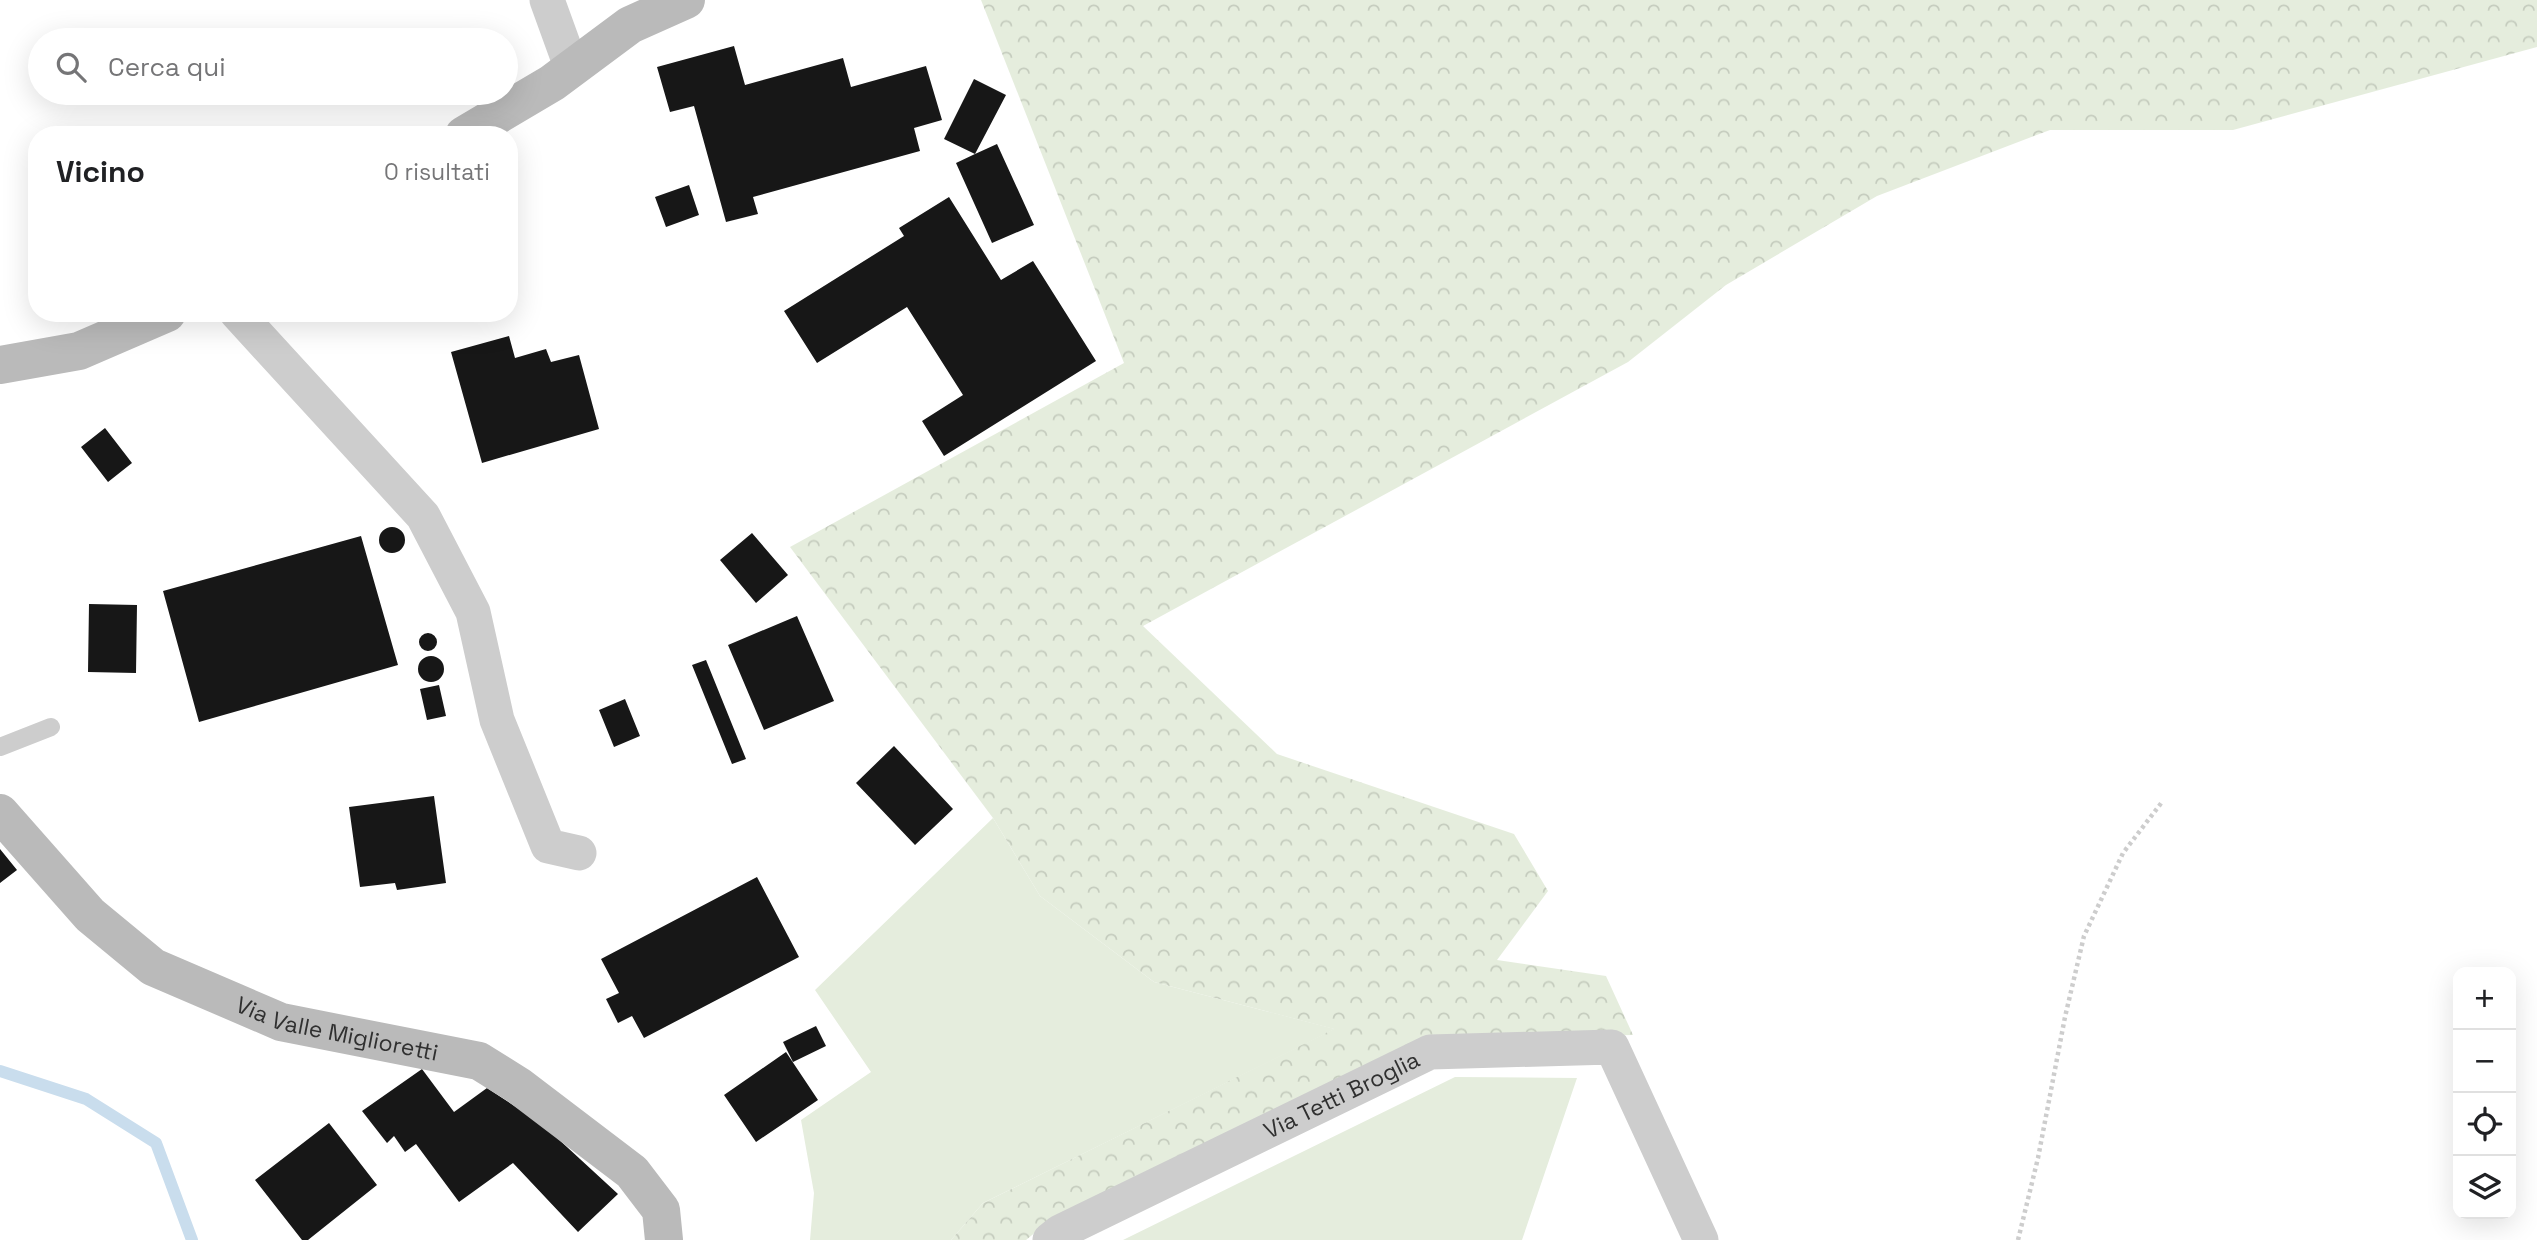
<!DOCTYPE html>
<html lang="it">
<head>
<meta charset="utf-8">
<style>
	body { margin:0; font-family:"Space Grotesk",sans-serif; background:#f6f6f6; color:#202124 }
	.controls { position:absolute; right:21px; bottom:21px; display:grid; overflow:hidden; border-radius:14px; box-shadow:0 7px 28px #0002 }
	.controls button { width:63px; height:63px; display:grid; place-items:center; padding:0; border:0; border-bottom:2px solid #e0e0e0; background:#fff; color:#202124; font:35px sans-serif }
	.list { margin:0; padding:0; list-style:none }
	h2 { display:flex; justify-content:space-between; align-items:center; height:91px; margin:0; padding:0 28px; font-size:30px }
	h2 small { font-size:23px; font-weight:400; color:#757577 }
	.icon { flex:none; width:38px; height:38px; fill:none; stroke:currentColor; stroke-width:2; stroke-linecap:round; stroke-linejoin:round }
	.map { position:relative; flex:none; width:2537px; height:1240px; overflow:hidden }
	.search { position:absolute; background:#fff; box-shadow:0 7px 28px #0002; left:28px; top:28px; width:490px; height:77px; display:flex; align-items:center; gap:18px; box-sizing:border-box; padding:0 24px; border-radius:38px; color:#757577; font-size:26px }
	.panel { position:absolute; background:#fff; box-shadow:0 7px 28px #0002; left:28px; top:126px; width:490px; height:196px; border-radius:28px }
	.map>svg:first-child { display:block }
	.grass { fill:#e5eddd }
	.forest { fill:url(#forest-crowns) }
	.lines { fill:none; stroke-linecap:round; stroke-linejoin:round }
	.stream { stroke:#c9dded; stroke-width:12 }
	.building { fill:#171717 }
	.path { stroke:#cdcdcd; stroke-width:4.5; stroke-dasharray:3.5 3.5; stroke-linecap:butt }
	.lane { stroke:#cdcdcd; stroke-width:18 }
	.street { stroke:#cdcdcd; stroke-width:35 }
	.secondary { stroke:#bababa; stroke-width:38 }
	.labels { text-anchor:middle; stroke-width:7; stroke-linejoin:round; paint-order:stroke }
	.street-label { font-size:23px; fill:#303030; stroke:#fff }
</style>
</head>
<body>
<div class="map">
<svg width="2537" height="1240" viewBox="0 0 2537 1240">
	<defs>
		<pattern id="forest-crowns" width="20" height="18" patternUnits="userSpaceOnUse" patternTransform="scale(1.75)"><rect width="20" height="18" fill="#e5eddd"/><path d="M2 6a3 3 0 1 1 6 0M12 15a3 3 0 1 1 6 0" fill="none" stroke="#c5ccbe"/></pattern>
	</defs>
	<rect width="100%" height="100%" fill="#fff"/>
	<path class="grass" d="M 993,818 L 1040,896 L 1154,982 L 1335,1029 L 983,1203 L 951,1240 L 810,1240 L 814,1193 L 801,1120 L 871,1072 L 815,990 Z
		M 1455,1077 L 1577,1078 L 1522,1240 L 1123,1240 Z"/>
	<path class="forest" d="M 981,0 L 2537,0 L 2537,47 L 2233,130 L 2050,130 L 1877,196 L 1726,285 L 1628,362 L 1143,626 L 1277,754 L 1514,834 L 1548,891 L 1497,960 L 1606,976 L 1633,1035 L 1422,1039 L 1048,1222 L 1026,1240 L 951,1240 L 983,1203 L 1334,1029 L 1154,982 L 1040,896 L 993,818 L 790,547 L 1124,363 Z"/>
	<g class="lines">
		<path class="stream" d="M 0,1071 L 86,1099 L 156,1143 L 192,1240"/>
	</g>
	<path class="building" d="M 734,46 L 745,85 L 843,58 L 851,87 L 926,66 L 942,120 L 914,128 L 920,151 L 753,197 L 758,214 L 726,222 L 694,106 L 670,112 L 657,67 Z
		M 974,79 L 1006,95 L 975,154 L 997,144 L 1034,225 L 992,243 L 956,163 L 975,154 L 944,139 Z
		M 689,185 L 699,215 L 666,227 L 655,197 Z
		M 949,197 L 1001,280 L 1033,261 L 1096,361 L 944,456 L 922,421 L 963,395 L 907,307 L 817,363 L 784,311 L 904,236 L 899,228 Z
		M 509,336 L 515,358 L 546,349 L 551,362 L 579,355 L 599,429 L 482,463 L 451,352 Z
		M 105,428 L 132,463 L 108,482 L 81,447 Z
		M379 540a13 13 0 1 1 26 0a13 13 0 1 1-26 0Z
		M 752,533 L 788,575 L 756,603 L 720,560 Z
		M 361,536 L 398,665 L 199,722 L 163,591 Z
		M 89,604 L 137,605 L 136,673 L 88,672 Z
		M 797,616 L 834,701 L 764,730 L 728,645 Z
		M419 642a9 9 0 1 1 18 0a9 9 0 1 1-18 0Z
		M418 669a13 13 0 1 1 26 0a13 13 0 1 1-26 0Z
		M 706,660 L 746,759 L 732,764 L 692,665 Z
		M 439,685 L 446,716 L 427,720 L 420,689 Z
		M 625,699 L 640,736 L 614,747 L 599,710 Z
		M 894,746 L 953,809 L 915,845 L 856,783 Z
		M 434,796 L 446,883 L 397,890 L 395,883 L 360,887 L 349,807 Z
		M 0,849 L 17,870 L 0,883 Z
		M 757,877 L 799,957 L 644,1038 L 632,1016 L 618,1023 L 606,999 L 619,993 L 601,959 Z
		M 816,1026 L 826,1046 L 793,1062 L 783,1042 Z
		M 786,1052 L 818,1100 L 756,1142 L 724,1095 Z
		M 422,1069 L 454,1112 L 487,1088 L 542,1124 L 618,1194 L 578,1232 L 513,1163 L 459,1202 L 416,1144 L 405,1152 L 394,1136 L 387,1143 L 362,1111 Z
		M 329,1123 L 377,1185 L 308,1240 L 302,1240 L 255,1180 Z"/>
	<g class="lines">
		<path class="path" d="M 2018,1240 L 2038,1158 L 2065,1017 L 2084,936 L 2123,853 L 2162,802"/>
		<path class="lane" d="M 0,747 L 51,727"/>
		<g class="street">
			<path d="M 547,0 L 572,69"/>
			<path d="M 237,313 L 423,516 L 473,612 L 497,720 L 548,846 L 579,853"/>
			<path id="s1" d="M 1050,1240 L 1060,1232 L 1430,1052 L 1612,1047 L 1701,1240"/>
		</g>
		<g class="secondary">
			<path d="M 464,135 L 552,83 L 630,25 L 686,0"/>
			<path d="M 0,365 L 79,351 L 167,313"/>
			<path id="s2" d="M 0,813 L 90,915 L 153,967 L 281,1022 L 479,1061 L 519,1086 L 632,1172 L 661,1210 L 664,1240"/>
		</g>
	</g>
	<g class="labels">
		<g class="street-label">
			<text dy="8" stroke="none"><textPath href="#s2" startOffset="413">Via Valle Miglioretti</textPath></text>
			<text dy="8" stroke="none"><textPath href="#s1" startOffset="326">Via Tetti Broglia</textPath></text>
		</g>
	</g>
</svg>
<div class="controls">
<button>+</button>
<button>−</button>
<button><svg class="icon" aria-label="locate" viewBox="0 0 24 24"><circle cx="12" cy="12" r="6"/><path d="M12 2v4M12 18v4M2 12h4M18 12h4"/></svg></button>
<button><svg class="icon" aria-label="layers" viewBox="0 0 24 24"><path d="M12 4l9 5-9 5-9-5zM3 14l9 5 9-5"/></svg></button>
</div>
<div class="search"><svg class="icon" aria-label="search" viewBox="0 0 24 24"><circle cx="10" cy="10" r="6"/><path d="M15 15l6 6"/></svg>Cerca qui</div>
<section class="panel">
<h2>Vicino<small>0 risultati</small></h2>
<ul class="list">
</ul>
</section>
</div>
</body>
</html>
